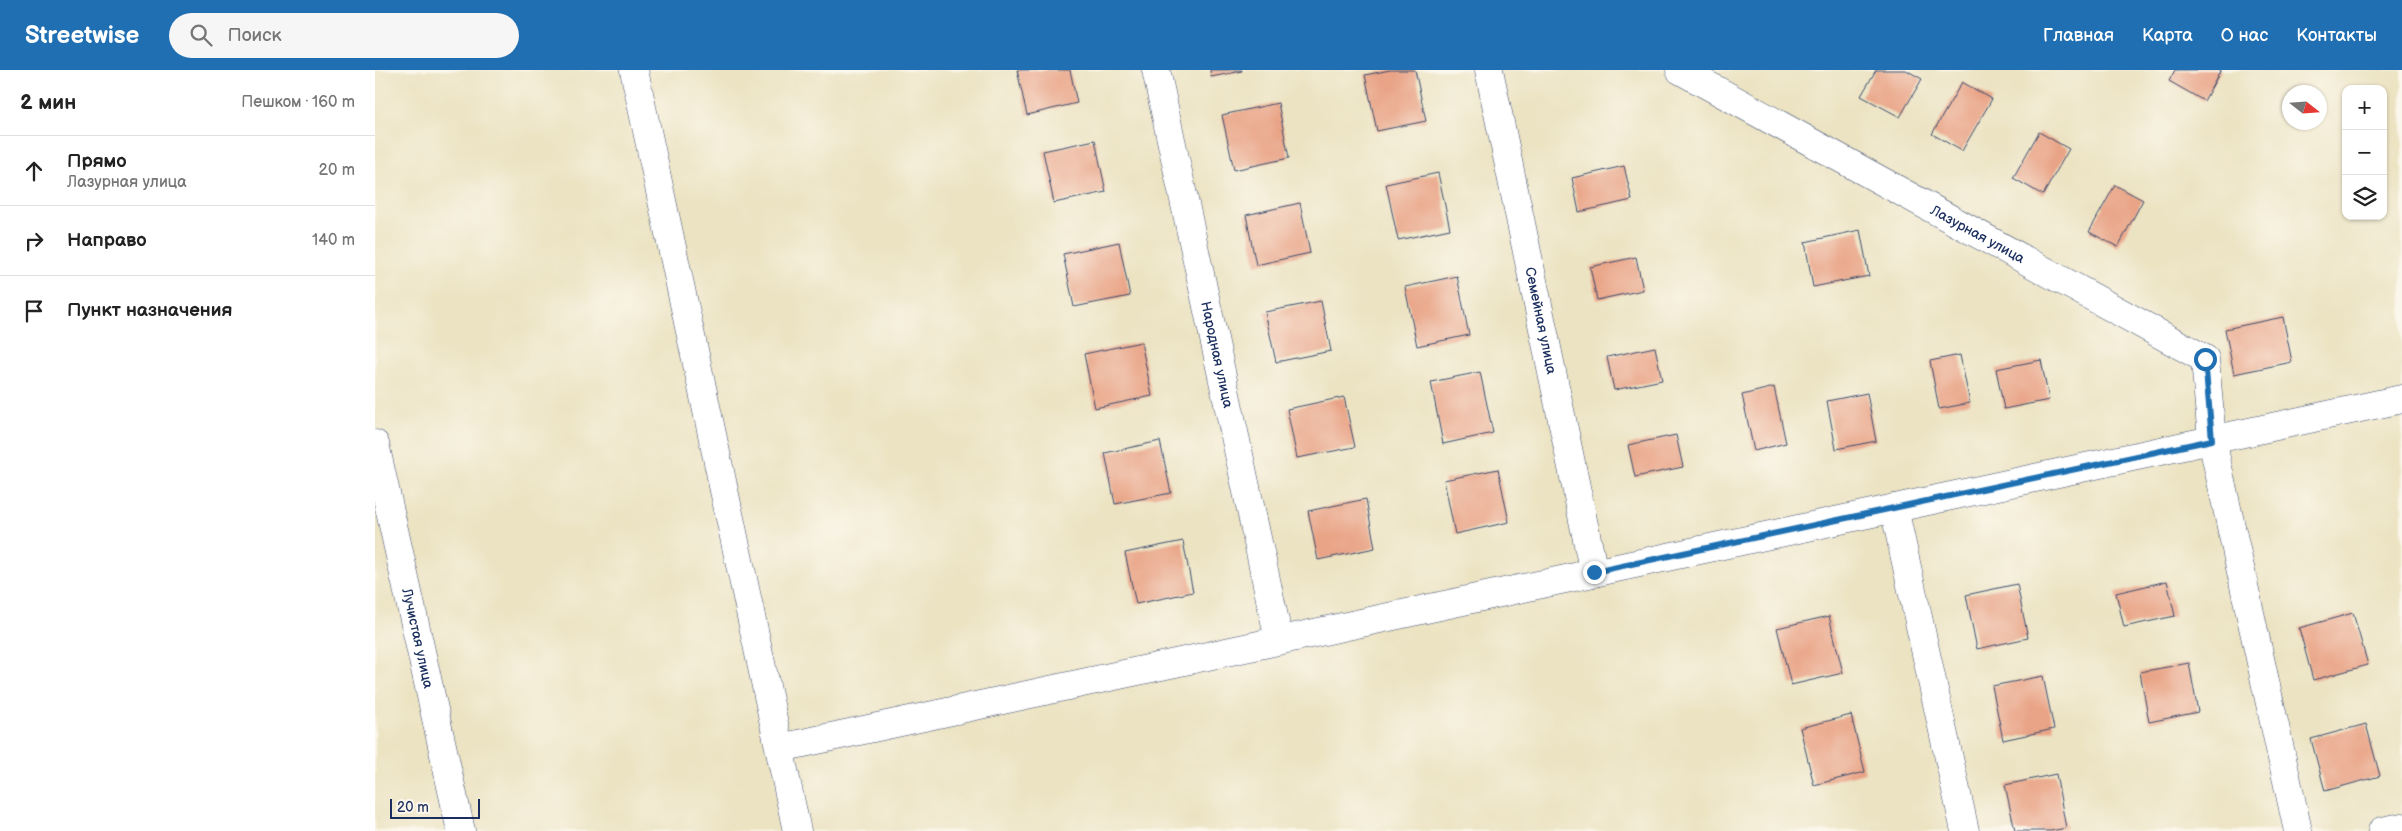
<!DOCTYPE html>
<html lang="ru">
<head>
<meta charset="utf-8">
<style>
	body { margin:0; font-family:"Balsamiq Sans",sans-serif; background:#f6f6f6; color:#222 }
	.controls { position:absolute; right:15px; top:15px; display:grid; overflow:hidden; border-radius:10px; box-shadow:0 1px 4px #0004 }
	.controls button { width:45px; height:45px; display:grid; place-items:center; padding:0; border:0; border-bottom:1px solid #e0e0e0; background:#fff; color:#222; font:25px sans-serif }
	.compass { position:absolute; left:1907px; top:15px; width:45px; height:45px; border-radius:50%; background:#fff; box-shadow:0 1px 4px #0004; rotate:107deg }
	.scale { position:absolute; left:15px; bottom:12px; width:90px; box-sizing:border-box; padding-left:5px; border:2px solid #1b2f5e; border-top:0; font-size:14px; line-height:18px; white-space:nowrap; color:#1b2f5e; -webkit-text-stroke:4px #fbf7ec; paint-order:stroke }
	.stop { position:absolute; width:15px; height:15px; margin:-11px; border:4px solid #1f6fb2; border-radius:50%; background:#fff }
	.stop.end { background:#1f6fb2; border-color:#fff; box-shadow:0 1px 5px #0008 }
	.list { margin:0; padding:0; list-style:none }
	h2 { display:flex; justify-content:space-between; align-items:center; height:65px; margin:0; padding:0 20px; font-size:21px }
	h2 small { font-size:16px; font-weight:400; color:#767676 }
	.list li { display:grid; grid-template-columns:32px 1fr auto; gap:15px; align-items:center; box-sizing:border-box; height:70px; padding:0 20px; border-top:1px solid #e0e0e0 }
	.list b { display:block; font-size:19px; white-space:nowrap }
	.list p { margin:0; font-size:16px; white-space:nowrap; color:#767676 }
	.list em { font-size:16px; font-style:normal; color:#767676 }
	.icon { flex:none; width:28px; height:28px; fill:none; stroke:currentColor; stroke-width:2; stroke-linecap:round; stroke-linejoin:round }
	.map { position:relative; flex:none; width:2027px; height:761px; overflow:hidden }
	header { display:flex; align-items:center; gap:30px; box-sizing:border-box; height:70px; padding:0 25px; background:#1f6fb2; color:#fff }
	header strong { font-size:24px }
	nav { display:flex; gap:28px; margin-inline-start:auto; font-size:18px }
	.search { width:350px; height:45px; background:#f6f6f6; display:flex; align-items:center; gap:12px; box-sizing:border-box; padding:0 18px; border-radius:28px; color:#767676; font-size:19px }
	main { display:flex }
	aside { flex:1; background:#fff }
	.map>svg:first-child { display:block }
	.building { fill:#e9a487 }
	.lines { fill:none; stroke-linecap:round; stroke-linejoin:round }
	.minor-casing { stroke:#3a4a6d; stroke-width:29 }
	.secondary-casing { stroke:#3a4a6d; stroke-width:29 }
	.minor { stroke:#fff; stroke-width:28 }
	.secondary { stroke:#fff; stroke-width:28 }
	.route { stroke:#1f6fb2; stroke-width:6 }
	.labels { text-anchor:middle; stroke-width:4; stroke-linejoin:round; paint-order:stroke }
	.street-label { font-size:14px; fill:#1b2f5e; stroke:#fbf7ec }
</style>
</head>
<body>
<header>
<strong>Streetwise</strong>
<div class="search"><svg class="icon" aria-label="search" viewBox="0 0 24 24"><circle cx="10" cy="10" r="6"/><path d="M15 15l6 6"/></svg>Поиск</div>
<nav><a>Главная</a><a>Карта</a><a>О нас</a><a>Контакты</a></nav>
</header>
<main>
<aside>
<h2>2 мин<small>Пешком · 160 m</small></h2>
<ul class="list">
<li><svg class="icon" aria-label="ahead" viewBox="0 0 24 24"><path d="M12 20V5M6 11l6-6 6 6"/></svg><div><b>Прямо</b><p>Лазурная улица</p></div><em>20 m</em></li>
<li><svg class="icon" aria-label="right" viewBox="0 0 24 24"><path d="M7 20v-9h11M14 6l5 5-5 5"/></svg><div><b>Направо</b></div><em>140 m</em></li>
<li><svg class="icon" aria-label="arrive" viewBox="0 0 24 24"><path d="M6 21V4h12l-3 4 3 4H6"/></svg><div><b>Пункт назначения</b></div></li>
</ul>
</aside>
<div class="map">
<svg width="2027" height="761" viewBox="0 0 2027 761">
	<rect width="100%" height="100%" fill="#fbf7ec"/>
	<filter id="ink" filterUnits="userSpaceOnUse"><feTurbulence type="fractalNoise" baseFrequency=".02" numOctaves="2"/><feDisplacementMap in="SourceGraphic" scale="10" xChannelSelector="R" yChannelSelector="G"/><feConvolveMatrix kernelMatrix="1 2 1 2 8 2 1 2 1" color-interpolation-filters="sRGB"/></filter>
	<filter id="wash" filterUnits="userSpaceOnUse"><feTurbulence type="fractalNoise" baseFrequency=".0096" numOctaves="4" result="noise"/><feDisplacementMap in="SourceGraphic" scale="20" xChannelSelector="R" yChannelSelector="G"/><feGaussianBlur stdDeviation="1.12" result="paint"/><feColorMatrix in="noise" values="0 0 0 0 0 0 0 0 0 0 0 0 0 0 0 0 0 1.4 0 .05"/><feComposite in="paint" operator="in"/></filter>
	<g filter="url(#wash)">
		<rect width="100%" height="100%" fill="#ece3c2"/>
		<g id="blocks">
			<path class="building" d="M 642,0 L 695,0 L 702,33 L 652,45 Z
				M 835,0 L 867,0 L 867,1 L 836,7 Z
				M 1015,0 L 1040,0 L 1051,51 L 1002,61 L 990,5 Z
				M 1501,0 L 1531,0 L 1547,9 L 1525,47 L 1486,26 Z
				M 1800,0 L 1846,0 L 1829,31 L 1794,11 Z
				M 1587,12 L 1617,29 L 1587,81 L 1557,64 Z
				M 903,33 L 914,88 L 859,100 L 847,45 Z
				M 1664,62 L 1694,79 L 1668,125 L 1638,108 Z
				M 720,70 L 731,122 L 679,133 L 668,81 Z
				M 1249,96 L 1257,130 L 1204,142 L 1197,108 Z
				M 1063,103 L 1075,159 L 1023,170 L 1011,114 Z
				M 1740,115 L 1768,130 L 1743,177 L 1714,162 Z
				M 925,133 L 935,183 L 881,195 L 871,145 Z
				M 1485,160 L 1494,206 L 1438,217 L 1430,172 Z
				M 744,172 L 755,226 L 699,237 L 688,184 Z
				M 1261,187 L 1268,220 L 1222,230 L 1215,197 Z
				M 1082,206 L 1094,265 L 1042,276 L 1030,217 Z
				M 946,231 L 956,281 L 901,292 L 890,242 Z
				M 1908,247 L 1917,292 L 1859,304 L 1850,259 Z
				M 766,272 L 777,326 L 720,338 L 709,284 Z
				M 1280,277 L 1287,310 L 1239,320 L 1232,287 Z
				M 1585,285 L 1595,333 L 1564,339 L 1555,291 Z
				M 1666,290 L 1674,330 L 1629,339 L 1621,299 Z
				M 1105,302 L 1118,363 L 1068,374 L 1056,312 Z
				M 1399,317 L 1411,373 L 1379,381 L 1367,325 Z
				M 1492,323 L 1501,371 L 1461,379 L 1452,331 Z
				M 969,327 L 980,377 L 922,388 L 912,339 Z
				M 1301,365 L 1308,397 L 1260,407 L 1253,375 Z
				M 785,371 L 796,423 L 740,434 L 730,383 Z
				M 1123,399 L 1134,452 L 1080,464 L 1069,410 Z
				M 991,429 L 1000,478 L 943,490 L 933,441 Z
				M 808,471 L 818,522 L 761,534 L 750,483 Z
				M 1792,511 L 1800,546 L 1749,557 L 1741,523 Z
				M 1642,514 L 1653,568 L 1602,579 L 1591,525 Z
				M 1978,543 L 1993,595 L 1938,610 L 1924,558 Z
				M 1454,546 L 1468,603 L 1416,615 L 1402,558 Z
				M 1814,593 L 1823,642 L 1774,652 L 1765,602 Z
				M 1668,606 L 1679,659 L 1628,670 L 1617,616 Z
				M 1476,645 L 1490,702 L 1439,715 L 1425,658 Z
				M 1991,654 L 2005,706 L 1950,721 L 1936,669 Z
				M 1681,704 L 1691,758 L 1676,761 L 1640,761 L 1630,715 Z"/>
		</g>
	</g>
	<g filter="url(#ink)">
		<use href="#blocks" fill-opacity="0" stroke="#3a4a6d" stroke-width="1"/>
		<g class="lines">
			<g class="minor-casing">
				<g id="minor">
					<path id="s1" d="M 781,0 L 904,570"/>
					<path id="s2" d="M 1114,0 L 1219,503"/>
					<path id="s3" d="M 1305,0 L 1830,289 L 1837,370 L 1923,761"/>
					<path id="s4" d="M 0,374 L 86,761"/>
					<path d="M 1519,438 L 1590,761"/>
					<path d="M 405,678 L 2027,329"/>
					<path d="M 2007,761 L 2027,757"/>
				</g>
			</g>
			<g class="secondary-casing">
				<path id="secondary" d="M 259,0 L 422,761"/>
			</g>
			<use href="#minor" class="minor"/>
			<use href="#secondary" class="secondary"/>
		</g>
	</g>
	<g class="lines" filter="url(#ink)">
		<path class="route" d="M 1219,502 L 1837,370 L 1830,289"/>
	</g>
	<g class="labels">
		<g class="street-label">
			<text dy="5" stroke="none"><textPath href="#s3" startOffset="340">Лазурная улица</textPath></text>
			<text dy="5" stroke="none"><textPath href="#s2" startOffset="256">Семейная улица</textPath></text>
			<text dy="5" stroke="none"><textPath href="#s1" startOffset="291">Народная улица</textPath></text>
			<text dy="5" stroke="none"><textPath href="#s4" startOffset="199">Лучистая улица</textPath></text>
		</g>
	</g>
</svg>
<div class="controls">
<button>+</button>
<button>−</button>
<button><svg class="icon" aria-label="layers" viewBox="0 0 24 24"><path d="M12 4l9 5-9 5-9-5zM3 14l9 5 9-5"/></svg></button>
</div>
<svg class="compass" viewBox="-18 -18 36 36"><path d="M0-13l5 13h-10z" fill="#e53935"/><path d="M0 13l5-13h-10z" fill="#767676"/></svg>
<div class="scale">20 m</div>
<div class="stop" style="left:1830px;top:289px"></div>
<div class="stop end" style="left:1219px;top:502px"></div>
</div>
</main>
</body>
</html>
